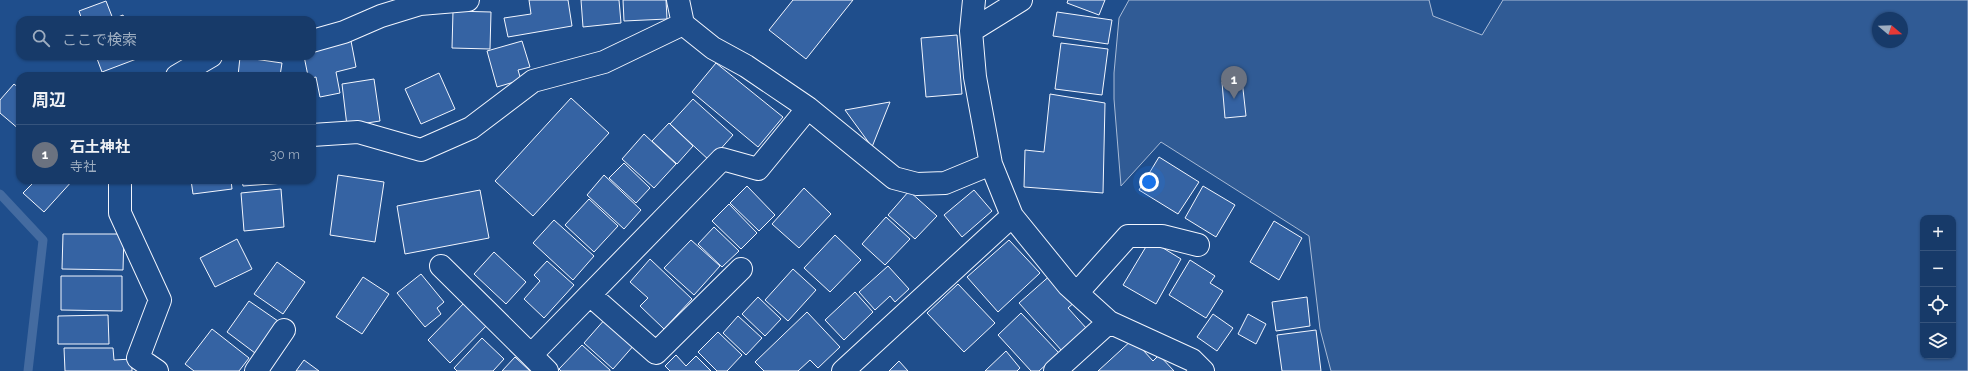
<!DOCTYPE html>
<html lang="ja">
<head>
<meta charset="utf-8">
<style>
	body { margin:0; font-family:Raleway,"Noto Sans JP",sans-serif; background:#20416f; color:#f1f3f6 }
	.controls { position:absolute; right:12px; bottom:12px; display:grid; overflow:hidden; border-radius:8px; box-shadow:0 1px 3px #0004 }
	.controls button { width:36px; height:36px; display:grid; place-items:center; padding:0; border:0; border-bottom:1px solid #36547d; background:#173a69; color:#f1f3f6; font:20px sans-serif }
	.compass { position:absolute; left:1872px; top:12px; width:36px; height:36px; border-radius:50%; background:#173a69; box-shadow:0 1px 3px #0004; rotate:109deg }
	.you { position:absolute; left:1149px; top:182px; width:14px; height:14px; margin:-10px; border:3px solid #fff; border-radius:50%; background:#1a73e8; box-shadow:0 0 0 6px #1a73e833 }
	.badge { display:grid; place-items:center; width:26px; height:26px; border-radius:50%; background:#90b9f0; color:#fff; font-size:13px; font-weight:700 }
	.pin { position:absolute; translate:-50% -33px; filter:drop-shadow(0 1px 2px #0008) }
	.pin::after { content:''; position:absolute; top:21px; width:14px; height:12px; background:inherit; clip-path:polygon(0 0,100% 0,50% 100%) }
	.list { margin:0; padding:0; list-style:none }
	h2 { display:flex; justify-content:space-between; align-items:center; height:52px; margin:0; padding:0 16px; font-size:17px }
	h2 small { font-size:13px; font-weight:400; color:#9eadc0 }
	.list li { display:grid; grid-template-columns:26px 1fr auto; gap:12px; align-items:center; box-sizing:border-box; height:60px; padding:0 16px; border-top:1px solid #36547d }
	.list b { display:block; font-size:15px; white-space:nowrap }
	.list p { margin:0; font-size:13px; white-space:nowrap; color:#9eadc0 }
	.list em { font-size:13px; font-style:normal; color:#9eadc0 }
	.icon { flex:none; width:22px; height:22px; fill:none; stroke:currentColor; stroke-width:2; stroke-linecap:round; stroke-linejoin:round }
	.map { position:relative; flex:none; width:1968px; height:371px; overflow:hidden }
	.search { position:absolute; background:#173a69; box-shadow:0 1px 3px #0004; left:16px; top:16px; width:300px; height:44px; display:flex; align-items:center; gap:10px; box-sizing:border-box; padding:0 14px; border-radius:12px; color:#9eadc0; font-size:15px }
	.panel { position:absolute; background:#173a69; box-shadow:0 1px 3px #0004; left:16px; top:72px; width:300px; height:112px; border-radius:12px }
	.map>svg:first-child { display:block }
	.green { fill:#305b95; stroke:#a8bbd7; fill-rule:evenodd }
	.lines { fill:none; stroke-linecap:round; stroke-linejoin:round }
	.stream { stroke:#446ba0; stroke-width:9 }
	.building { fill:#3563a3; stroke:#f2f6ff }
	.minor-casing { stroke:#f2f6ff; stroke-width:24 }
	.minor { stroke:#1f4e8c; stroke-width:22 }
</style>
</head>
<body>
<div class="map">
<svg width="1968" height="371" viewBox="0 0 1968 371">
	<rect width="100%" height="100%" fill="#1f4e8c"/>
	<path class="green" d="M 1129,0 L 1429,0 L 1433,16 L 1482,35 L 1503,0 L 1968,0 L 1968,371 L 1331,371 L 1320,329 L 1309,236 L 1161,142 L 1121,186 L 1114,99 L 1114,73 L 1119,18 ZM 1878,18 L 1902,18 L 1902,42 L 1878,42 ZM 1923,218 L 1953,218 L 1953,356 L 1923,356 Z"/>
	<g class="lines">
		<path class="stream" d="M 0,194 L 43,240 L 28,371"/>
	</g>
	<path class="building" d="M 529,0 L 568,0 L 572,26 L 508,37 L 504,18 L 531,14 Z
		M 581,0 L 619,0 L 621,23 L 583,27 Z
		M 623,0 L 666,0 L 667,19 L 624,21 Z
		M 793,0 L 853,0 L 806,59 L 769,30 Z
		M 1068,0 L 1105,0 L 1099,15 L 1067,3 Z
		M 106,1 L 113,19 L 123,15 L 125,20 L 82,20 L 79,11 Z
		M 453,11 L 491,12 L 490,49 L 452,48 Z
		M 1057,12 L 1112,20 L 1108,44 L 1053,36 Z
		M 957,35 L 962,94 L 926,97 L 921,38 Z
		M 351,41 L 356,67 L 336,72 L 340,93 L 320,97 L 316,77 L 312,78 L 312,76 L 308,76 L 304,56 L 312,56 L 312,49 Z
		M 522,41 L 530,67 L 518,70 L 521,80 L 497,87 L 487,51 Z
		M 1061,43 L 1108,49 L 1102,95 L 1055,89 Z
		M 96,56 L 139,56 L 139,58 L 102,72 Z
		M 240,57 L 282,63 L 280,76 L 238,76 Z
		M 716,63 L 783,117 L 758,147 L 692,92 Z
		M 439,73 L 455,109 L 421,124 L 405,89 Z
		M 374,79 L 380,121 L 347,126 L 342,84 Z
		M 1242,80 L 1246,116 L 1225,118 L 1222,82 Z
		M 14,84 L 20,89 L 20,130 L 0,113 L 0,100 Z
		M 1050,94 L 1105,103 L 1103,193 L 1024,187 L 1025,150 L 1044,152 Z
		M 571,98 L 609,133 L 533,216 L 495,181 Z
		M 693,99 L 733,135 L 710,161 L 670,124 Z
		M 890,102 L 872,147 L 845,110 Z
		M 669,123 L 693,146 L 677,164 L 652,141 Z
		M 644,134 L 676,164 L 654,188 L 622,159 Z
		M 1159,157 L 1199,182 L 1178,214 L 1139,190 Z
		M 624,163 L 650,188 L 636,203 L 609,178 Z
		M 338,175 L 384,182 L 375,242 L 330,235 Z
		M 604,175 L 641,210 L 624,229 L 587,195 Z
		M 36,180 L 73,180 L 44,212 L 23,193 Z
		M 191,180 L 231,180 L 232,189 L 193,194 Z
		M 242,180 L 285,180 L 285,183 L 243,186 Z
		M 747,186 L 775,215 L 759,231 L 730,203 Z
		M 1203,186 L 1235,205 L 1216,237 L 1185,218 Z
		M 804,188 L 831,214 L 799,248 L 772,224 Z
		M 281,189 L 284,227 L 244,231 L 241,193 Z
		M 480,190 L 489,238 L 405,254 L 397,206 Z
		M 974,190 L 992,211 L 962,237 L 944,215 Z
		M 909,191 L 937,216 L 915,239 L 888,215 Z
		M 589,199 L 618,226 L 594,252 L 565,225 Z
		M 729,204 L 757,233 L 741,249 L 712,221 Z
		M 886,217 L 910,239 L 885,265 L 862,244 Z
		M 554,220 L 594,256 L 573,280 L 533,243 Z
		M 1274,221 L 1302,238 L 1279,280 L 1250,262 Z
		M 714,227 L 739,251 L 722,267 L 698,244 Z
		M 63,234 L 124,234 L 123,270 L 62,269 Z
		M 835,235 L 861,260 L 830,292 L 804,268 Z
		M 237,239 L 252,269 L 215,287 L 200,258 Z
		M 691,240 L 720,266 L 694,295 L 664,268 Z
		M 1009,240 L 1040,273 L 998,312 L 967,277 Z
		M 1150,240 L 1181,259 L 1156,304 L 1123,285 Z
		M 494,252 L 526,282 L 506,304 L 474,274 Z
		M 650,259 L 692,299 L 664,329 L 640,306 L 648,298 L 630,282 Z
		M 1190,260 L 1215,276 L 1210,283 L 1223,291 L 1206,318 L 1169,295 Z
		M 547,261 L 574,285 L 544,318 L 524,299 L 540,281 L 534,275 Z
		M 277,262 L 305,282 L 283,314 L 254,294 Z
		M 888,266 L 909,289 L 895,302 L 890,296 L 875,310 L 859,292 Z
		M 793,269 L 816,290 L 788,321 L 765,300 Z
		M 1053,273 L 1077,300 L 1068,308 L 1087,329 L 1062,351 L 1019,303 Z
		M 421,274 L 444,302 L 437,308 L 441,314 L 425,327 L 397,293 Z
		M 61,276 L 122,276 L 122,311 L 61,310 Z
		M 363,277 L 389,294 L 362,334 L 336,317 Z
		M 958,284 L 995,323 L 964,352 L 927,313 Z
		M 855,292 L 873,312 L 844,340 L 825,320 Z
		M 758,297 L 781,319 L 765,336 L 742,314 Z
		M 1307,297 L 1310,326 L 1276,331 L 1272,302 Z
		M 467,300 L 490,322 L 450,363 L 428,340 Z
		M 249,301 L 278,321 L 255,353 L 227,332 Z
		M 807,312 L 840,347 L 818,368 L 810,360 L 798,371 L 764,371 L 755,362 Z
		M 1021,313 L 1059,353 L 1039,371 L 1031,371 L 998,335 Z
		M 1213,314 L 1233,328 L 1217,351 L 1197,337 Z
		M 1248,314 L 1266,324 L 1256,344 L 1238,334 Z
		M 108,315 L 109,344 L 58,344 L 58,316 Z
		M 738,316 L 762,338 L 746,355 L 723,333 Z
		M 606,318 L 635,344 L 613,369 L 584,343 Z
		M 212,329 L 249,358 L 239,371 L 194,371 L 185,364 Z
		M 1316,330 L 1321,371 L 1282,371 L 1277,335 Z
		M 718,332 L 742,355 L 727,371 L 717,371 L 698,352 Z
		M 482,338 L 504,359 L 493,371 L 457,371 L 454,368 Z
		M 1133,339 L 1153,361 L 1159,355 L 1174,371 L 1098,371 Z
		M 582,345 L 610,370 L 610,371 L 561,371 L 559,369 Z
		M 64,348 L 113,348 L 114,360 L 132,359 L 132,371 L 65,371 Z
		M 1006,351 L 1020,368 L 1017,371 L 985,371 Z
		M 676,355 L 686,366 L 696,356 L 711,371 L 670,371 L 665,366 Z
		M 515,357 L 530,371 L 502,371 Z
		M 304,360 L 319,371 L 296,371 Z
		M 899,361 L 908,371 L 889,371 Z"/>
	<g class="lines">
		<g class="minor-casing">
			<path id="minor" d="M 678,0 L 683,24 L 713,48 L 746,66 L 808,108 L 894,178 L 917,184 L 945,183 L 991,164
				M 974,0 L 971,31 L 975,77 L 991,164 L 1012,216 L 1068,285 L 1109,322 L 1192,360 L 1203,371
				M 971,31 L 1021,0
				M 312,41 L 344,32 L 381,16 L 420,4 L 468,0
				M 177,76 L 211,56
				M 312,135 L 358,132 L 421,150 L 471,128 L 533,81 L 604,62 L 683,24
				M 120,180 L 120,213 L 160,300 L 138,358 L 157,371
				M 441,266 L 531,355
				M 1077,293 L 1128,236 L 1162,236 L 1198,245
				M 590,295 L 656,353 L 741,269
				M 256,371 L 284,330
				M 547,371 L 531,355 L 722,159 L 758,169 L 808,108
				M 843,371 L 1012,216
				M 1055,371 L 1109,322"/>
		</g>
		<use href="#minor" class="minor"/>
	</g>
</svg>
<div class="controls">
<button>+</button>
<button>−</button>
<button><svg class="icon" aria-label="locate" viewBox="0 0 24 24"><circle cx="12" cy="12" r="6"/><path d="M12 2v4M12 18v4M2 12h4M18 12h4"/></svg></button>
<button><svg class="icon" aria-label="layers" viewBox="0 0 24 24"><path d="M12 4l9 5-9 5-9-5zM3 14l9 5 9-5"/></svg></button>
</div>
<svg class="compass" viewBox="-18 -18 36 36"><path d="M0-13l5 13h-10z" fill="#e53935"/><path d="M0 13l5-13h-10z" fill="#9eadc0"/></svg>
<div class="you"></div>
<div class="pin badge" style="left:1234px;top:99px;background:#6b7280">1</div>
<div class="search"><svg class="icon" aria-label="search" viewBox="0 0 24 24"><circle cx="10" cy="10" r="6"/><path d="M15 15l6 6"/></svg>ここで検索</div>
<section class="panel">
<h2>周辺<small></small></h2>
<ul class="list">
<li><span class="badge" style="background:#6b7280">1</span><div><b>石土神社</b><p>寺社</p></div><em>30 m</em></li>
</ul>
</section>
</div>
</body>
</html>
